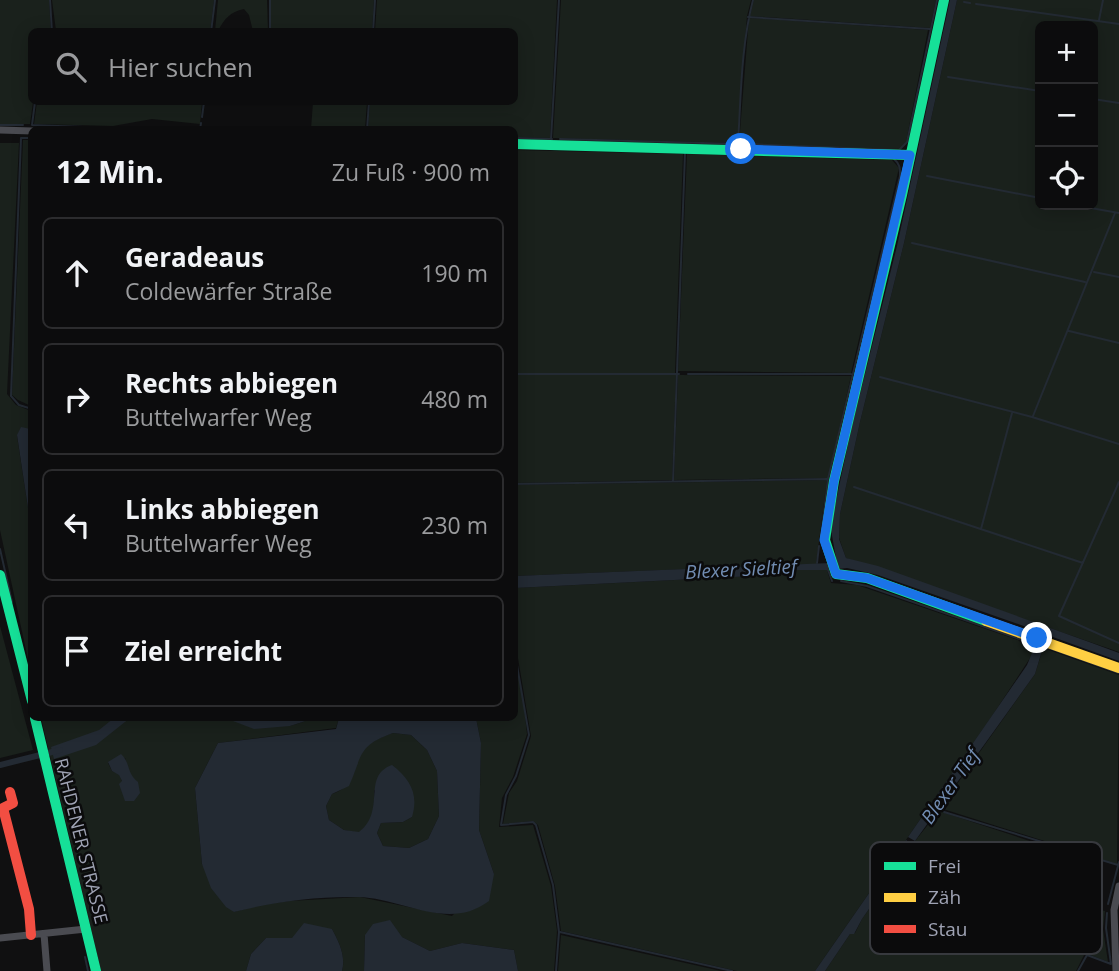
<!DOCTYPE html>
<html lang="de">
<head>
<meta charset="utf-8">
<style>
	body { margin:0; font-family:"Open Sans",sans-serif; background:#1a1a1b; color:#f1f3f6 }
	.controls { position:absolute; right:21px; top:21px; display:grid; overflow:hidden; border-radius:10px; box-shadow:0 4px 18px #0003 }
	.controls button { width:63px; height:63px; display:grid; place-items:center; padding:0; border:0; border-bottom:2px solid #2c2c2e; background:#0c0c0d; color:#f1f3f6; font:35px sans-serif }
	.stop { position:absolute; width:21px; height:21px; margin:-16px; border:5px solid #1a73e8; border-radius:50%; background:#fff }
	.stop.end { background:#1a73e8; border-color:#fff; box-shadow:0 2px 7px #0008 }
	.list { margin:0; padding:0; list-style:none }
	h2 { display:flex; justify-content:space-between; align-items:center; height:91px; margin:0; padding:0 28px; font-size:30px }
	h2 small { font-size:23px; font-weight:400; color:#9a9b9d }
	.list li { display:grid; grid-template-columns:46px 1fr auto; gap:21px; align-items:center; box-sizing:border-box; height:112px; margin:0 14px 14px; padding:0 14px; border:2px solid #2c2c2e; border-radius:10px }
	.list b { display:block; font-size:26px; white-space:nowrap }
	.list p { margin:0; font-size:23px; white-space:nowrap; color:#9a9b9d }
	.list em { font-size:23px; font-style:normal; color:#9a9b9d }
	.icon { flex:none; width:38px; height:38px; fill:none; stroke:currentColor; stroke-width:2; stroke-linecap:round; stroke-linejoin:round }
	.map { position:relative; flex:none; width:1119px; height:971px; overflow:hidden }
	.search { position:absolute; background:#0c0c0d; box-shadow:0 4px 18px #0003; left:28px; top:28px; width:490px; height:77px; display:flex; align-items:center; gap:18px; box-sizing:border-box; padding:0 24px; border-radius:10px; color:#9a9b9d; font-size:26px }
	.panel { position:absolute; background:#0c0c0d; box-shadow:0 4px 18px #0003; left:28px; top:126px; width:490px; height:595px; border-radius:10px }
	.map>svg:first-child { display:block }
	.green { fill:#1a211c; fill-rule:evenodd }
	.water { fill:#232a33; fill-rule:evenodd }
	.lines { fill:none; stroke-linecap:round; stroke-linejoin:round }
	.stream { stroke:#232a33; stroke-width:2 }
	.canal { stroke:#232a33; stroke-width:6 }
	.street { stroke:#4a4b51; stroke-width:7 }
	.fast { stroke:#16e098; stroke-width:10 }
	.slow { stroke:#ffcf43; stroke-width:10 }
	.jam { stroke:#f24e42; stroke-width:10 }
	.route { stroke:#1a73e8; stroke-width:9 }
	.labels { text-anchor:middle; stroke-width:5; stroke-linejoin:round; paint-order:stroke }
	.street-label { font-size:18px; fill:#9fa3b4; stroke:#0b0b0c }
	.water-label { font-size:19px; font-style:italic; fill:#728db3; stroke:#0b0b0c }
	.key { fill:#0b0b0c; stroke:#37393e; stroke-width:2 }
	.key-label { font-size:19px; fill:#9fa3b4 }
</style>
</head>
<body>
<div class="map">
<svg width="1119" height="971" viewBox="0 0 1119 971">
	<rect width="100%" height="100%" fill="#101011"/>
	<path class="green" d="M 0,0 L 49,0 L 51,31 L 32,32 L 33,102 L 30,124 L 0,124 Z
		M 52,0 L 214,0 L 210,32 L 56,31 Z
		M 218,0 L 267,0 L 268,31 L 253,31 L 249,15 L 244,9 C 230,12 224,19 218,31 L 215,31 Z
		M 271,0 L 374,0 L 372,31 L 271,31 Z
		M 377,0 L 557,0 L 550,138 L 515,137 L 514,130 L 368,129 L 370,102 L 514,102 L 514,32 L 375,31 Z
		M 561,0 L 751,0 L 747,16 L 737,143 L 553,138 Z
		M 754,0 L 936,0 L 930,28 L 750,16 Z
		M 957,0 L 1119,0 L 1119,652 L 846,558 L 839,538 L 840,514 L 860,422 L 904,243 ZM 1040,26 L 1093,26 L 1093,205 L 1040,205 Z
		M 749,18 L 928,30 L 906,142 L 899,149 L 739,144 Z
		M 37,102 L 202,102 L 200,124 L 152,119 L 113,126 L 34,124 Z
		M 313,102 L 367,102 L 365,129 L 311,129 Z
		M 23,140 L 32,140 L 31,406 L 18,400 L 12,395 Z
		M 0,143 L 19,143 L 7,394 L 16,405 L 31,411 L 31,429 L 21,428 L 17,436 L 31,528 L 31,673 L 0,530 Z
		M 515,150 L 683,154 L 675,373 L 515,373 Z
		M 687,154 L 892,160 L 899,168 L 851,373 L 678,371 Z
		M 515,375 L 676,375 L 672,480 L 515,483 Z
		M 678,375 L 851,376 L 828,478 L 674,480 Z
		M 827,480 L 816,564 L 515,576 L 514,485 Z
		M 789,570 L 827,570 L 831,583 L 857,585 L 1018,640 L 1034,652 L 992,716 L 815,971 L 737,971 L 561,931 L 555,886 L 538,825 L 533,821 L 503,824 L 509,793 L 517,781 L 531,736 L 516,646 L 515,588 L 754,576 Z
		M 0,626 L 33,750 L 0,758 Z
		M 1043,648 L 1119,675 L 1117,864 L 940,808 L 1035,674 Z
		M 515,655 L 524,706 L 527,734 L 513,777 L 502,798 L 499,827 L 533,825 L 551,886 L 557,931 L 554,971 L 518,971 L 514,950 L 462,943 L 430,951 L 402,937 L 365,935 L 364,971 L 342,971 C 346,956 339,942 332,929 L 292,938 L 266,938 L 251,954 L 246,971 L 101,971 L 41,718 L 236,718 L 234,720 L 290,726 L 315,718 L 339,718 L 336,728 L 218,743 L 195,788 L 202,864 L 234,912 L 260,905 L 289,901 L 360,897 L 452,916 L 494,874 L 479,830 L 481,743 L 476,718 L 514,718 ZM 125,758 L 131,777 L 122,781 L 119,774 L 112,771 L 108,763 Z
		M 393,733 L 411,735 L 427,750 L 437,771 L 439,816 L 428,839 L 409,848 L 383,846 L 377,833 L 381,823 L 403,822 L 412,817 L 374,790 C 374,810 375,820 359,833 L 344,830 L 329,820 L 326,806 L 332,794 C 356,786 351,769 360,754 C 368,742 381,737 393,733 Z
		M 939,811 L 1048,847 L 1036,892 C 984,880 959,873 915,841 Z
		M 912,847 L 969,880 L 1105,911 L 1103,929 L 1108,962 L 1085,953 L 1076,971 L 825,971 L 850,934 L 855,933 L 862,919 Z
		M 561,935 L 721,971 L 558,971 Z"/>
	<path class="water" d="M 950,0 L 957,0 L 904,243 L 860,422 L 840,514 L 839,539 L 846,558 L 878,566 L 1092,643 L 1119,653 L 1119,661 L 1050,636 L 1046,639 L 1039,636 L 1038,631 L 878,575 L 847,568 L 838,569 L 831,530 L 833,515 L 851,430 L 897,246 Z
		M 21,427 L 31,429 L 31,528 L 17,435 Z
		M 831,563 L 832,570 L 789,570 L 754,576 L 515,588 L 515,576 Z
		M 1037,641 L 1044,644 L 1035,674 L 915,841 L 908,837 L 1027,665 Z
		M 114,718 L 130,718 L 96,745 L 54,759 L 51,747 L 99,730 Z
		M 236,718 L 315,718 L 290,726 L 254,729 L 233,721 Z
		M 339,718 L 476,718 L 481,743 L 479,830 L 494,874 L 489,901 C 448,932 403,898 358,897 C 317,896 273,902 234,912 L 226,907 L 211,888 L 202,864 L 195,788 L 218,743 L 336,729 ZM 393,733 L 411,735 L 427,750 L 437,771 L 439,816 L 428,839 L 409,848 L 383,846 L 377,833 L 381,823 L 403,822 L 412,817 C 419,794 410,779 392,765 C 361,776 387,811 359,832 L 344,830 L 329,820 L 326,806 L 332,794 L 349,786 C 363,755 357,746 393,733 Z
		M 121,754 C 131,763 126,773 138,782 L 140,793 L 134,801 L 125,801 L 119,784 L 122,781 L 119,775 L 112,771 L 108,762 Z
		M 906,840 L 913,845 L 912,847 L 862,919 L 854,934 L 850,934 L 825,971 L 815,971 Z
		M 390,920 L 402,937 L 430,951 L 462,943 L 514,950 L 518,971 L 364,971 L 365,935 L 373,924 Z
		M 304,923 L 332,929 C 339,942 346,956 342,971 L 246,971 L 251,954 L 266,938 L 292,938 Z"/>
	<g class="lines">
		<path class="stream" d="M 50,0 L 52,32
			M 270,0 L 270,32
			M 964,2 L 970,3
			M 976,4 L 1119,24
			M 748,17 L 930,29
			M 1099,20 L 1103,0
			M 211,32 L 215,0
			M 373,32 L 375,0
			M 948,77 L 1040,91
			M 1093,99 L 1119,103
			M 35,102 L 32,125 L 162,130
			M 202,117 L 204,102
			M 0,125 L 23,125
			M 200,130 L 201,123
			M 367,130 L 369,102
			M 32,138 L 21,138 L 11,396 L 19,405 L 32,409
			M 514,138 L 552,139
			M 551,139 L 559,0
			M 560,139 L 738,144
			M 738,143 C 741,96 741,46 753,0
			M 746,144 L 899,150 L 907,142 L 937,0
			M 927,176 L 1040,198
			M 1074,205 L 1119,213
			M 912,243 L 1085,282
			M 1094,272 L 1119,277
			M 1069,331 L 1119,343
			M 517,374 L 679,374
			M 688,374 L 851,374
			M 880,377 L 1032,417 L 1119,444
			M 1033,416 L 1115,213
			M 673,481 L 685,153
			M 1119,482 L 1059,616 L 1119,643
			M 514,484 L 827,479
			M 854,487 L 1083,563
			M 981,529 L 1012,413
			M 821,537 L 828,479 L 900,176 C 900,168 900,164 894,159
			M 0,549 L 12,602
			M 817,563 L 819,546
			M 828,570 L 832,581
			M 841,581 L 867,586 L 1028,642
			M 514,648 L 529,735 L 516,776 L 506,795 L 501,825 L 533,822 L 536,825 L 553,885 L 559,932 L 556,971
			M 1049,648 L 1119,673
			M 944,812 L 1118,865
			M 1108,904 L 1119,862
			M 560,932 L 732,971
			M 85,957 L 88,971
			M 1078,971 L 1087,955 L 1111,964 L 1106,928 L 1107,913"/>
		<path class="canal" d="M 0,765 L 60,750"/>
		<path class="street" d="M 0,130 L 32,131
			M 44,934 L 47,971
			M 0,938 L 86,929
			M 1116,971 L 1114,910 L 1119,886"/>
		<path class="fast" d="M 944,0 L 902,195 L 834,481 L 825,540 L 836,574 L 867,578 L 986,621
			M 514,144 L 910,155
			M 0,575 L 32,701
			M 35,718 L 96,971"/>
		<path class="slow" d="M 986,621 L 1119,668"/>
		<path class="jam" d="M 10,792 L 13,803 L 3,808 L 29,909 L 31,935"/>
	</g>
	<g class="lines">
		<path class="route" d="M 741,149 L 910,155 L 834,481 L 824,540 L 836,574 L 867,578 L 1037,638"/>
	</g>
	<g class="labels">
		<g class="street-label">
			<text transform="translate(81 841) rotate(76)" y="6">RAHDENER STRASSE</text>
		</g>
		<g class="water-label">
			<text transform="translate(741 569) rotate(-3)" y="7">Blexer Sieltief</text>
			<text transform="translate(950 786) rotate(-55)" y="7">Blexer Tief</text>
		</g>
	</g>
	<rect x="870" y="842" width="232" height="112" rx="10" class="key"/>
	<rect x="884" y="862" width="32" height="8" fill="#16e098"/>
	<rect x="884" y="893" width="32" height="9" fill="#ffcf43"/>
	<rect x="884" y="925" width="32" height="8" fill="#f24e42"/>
	<g class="key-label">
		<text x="928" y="873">Frei</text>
		<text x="928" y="904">Zäh</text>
		<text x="928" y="936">Stau</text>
	</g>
</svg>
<div class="controls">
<button>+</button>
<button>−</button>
<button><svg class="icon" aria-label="locate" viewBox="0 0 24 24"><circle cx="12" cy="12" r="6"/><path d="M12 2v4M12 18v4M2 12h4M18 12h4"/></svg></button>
</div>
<div class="stop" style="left:741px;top:149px"></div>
<div class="stop end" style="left:1037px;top:638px"></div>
<div class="search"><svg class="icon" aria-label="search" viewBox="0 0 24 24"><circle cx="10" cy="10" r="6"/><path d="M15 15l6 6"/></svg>Hier suchen</div>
<section class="panel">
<h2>12 Min.<small>Zu Fuß · 900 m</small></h2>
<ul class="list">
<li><svg class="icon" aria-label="ahead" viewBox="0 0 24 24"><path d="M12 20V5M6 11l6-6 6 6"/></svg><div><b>Geradeaus</b><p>Coldewärfer Straße</p></div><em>190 m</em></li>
<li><svg class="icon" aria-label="right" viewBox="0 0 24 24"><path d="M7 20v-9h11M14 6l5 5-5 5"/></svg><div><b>Rechts abbiegen</b><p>Buttelwarfer Weg</p></div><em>480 m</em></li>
<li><svg class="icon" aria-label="left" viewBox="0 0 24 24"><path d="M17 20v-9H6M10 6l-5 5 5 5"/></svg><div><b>Links abbiegen</b><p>Buttelwarfer Weg</p></div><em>230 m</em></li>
<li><svg class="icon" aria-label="arrive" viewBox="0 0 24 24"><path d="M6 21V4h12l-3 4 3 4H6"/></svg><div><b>Ziel erreicht</b></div></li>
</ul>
</section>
</div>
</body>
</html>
